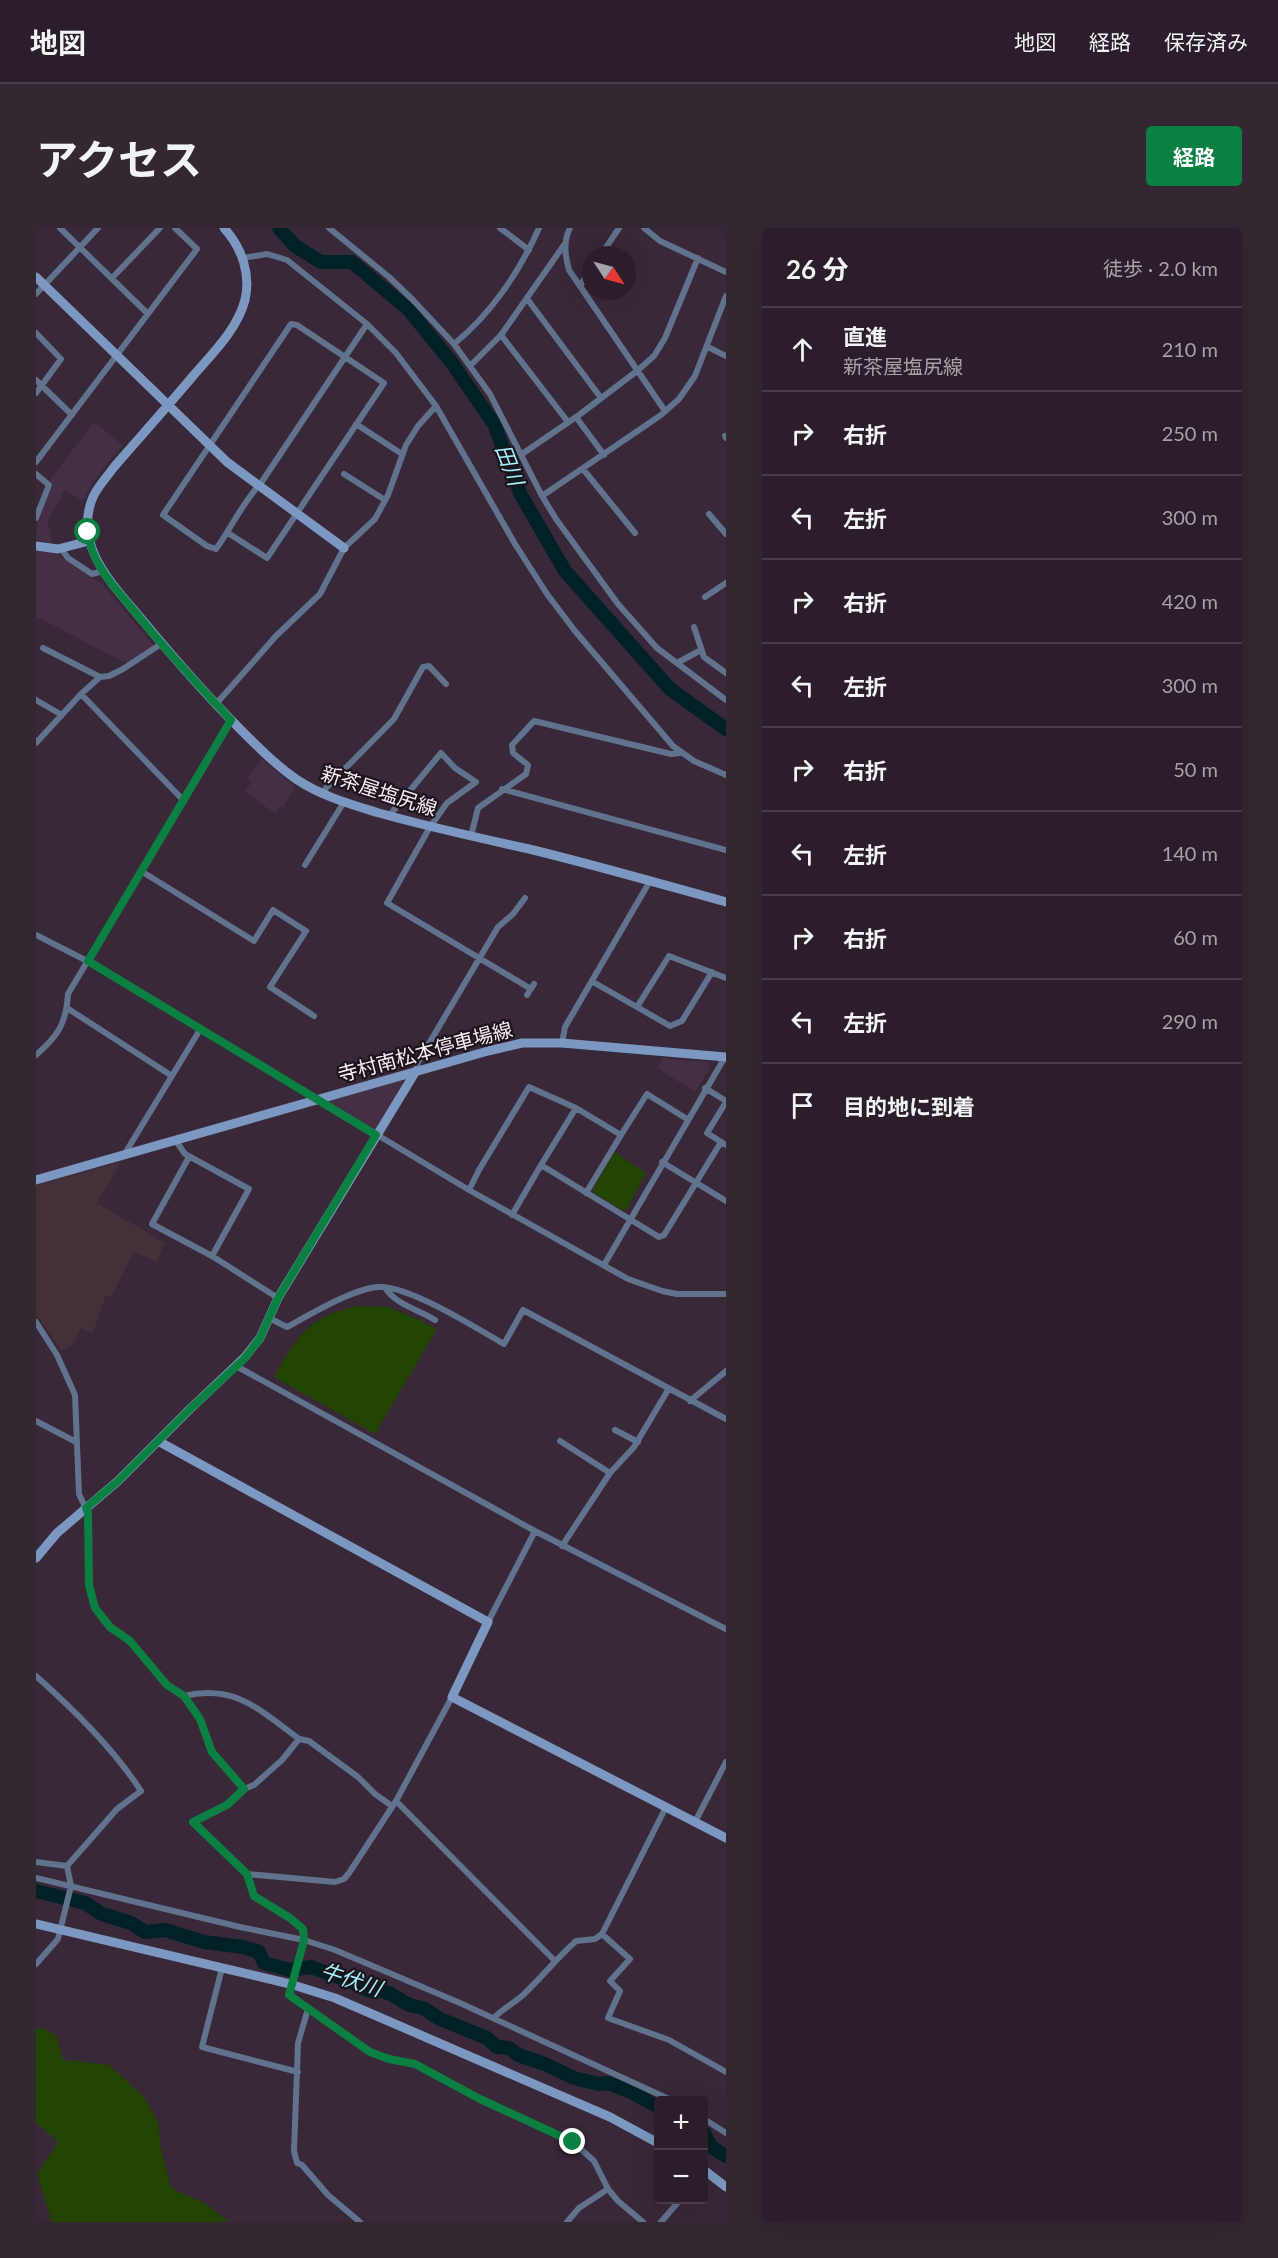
<!DOCTYPE html>
<html lang="ja">
<head>
<meta charset="utf-8">
<style>
	body { margin:0; font-family:Lato,"Noto Sans JP",sans-serif; background:#332732; color:#f1f3f6 }
	.controls { position:absolute; right:18px; bottom:18px; display:grid; overflow:hidden; border-radius:6px; box-shadow:0 6px 24px #0002 }
	.controls button { width:54px; height:54px; display:grid; place-items:center; padding:0; border:0; border-bottom:2px solid #473c47; background:#2b1e2a; color:#f1f3f6; font:30px sans-serif }
	.compass { position:absolute; left:546px; top:18px; width:54px; height:54px; border-radius:50%; background:#2b1e2a; box-shadow:0 6px 24px #0002; rotate:126deg }
	.stop { position:absolute; width:18px; height:18px; margin:-14px; border:4px solid #0b8043; border-radius:50%; background:#fff }
	.stop.end { background:#0b8043; border-color:#fff; box-shadow:0 2px 6px #0008 }
	.list { margin:0; padding:0; list-style:none }
	h2 { display:flex; justify-content:space-between; align-items:center; height:78px; margin:0; padding:0 24px; font-size:26px }
	h2 small { font-size:20px; font-weight:400; color:#a6a2a8 }
	.list li { display:grid; grid-template-columns:39px 1fr auto; gap:18px; align-items:center; box-sizing:border-box; height:84px; padding:0 24px; border-top:2px solid #473c47 }
	.list b { display:block; font-size:22px; white-space:nowrap }
	.list p { margin:0; font-size:20px; white-space:nowrap; color:#a6a2a8 }
	.list em { font-size:20px; font-style:normal; color:#a6a2a8 }
	.icon { flex:none; width:33px; height:33px; fill:none; stroke:currentColor; stroke-width:2; stroke-linecap:round; stroke-linejoin:round }
	.map { position:relative; flex:none; width:690px; height:1994px; overflow:hidden; border-radius:6px }
	header { display:flex; align-items:center; gap:36px; box-sizing:border-box; height:84px; padding:0 30px; background:#2b1e2a; border-bottom:2px solid #473c47 }
	header strong { font-size:28px }
	nav { display:flex; gap:33px; margin-inline-start:auto; font-size:21px }
	.intro { display:flex; align-items:center; justify-content:space-between; box-sizing:border-box; height:144px; padding:0 36px }
	h1 { margin:0; font-size:42px }
	.button { padding:15px 27px; border-radius:6px; background:#0b8043; color:#fff; font-size:21px; font-weight:700 }
	main { display:flex; gap:36px; padding:0 36px }
	aside { flex:1; background:#2b1e2a; border-radius:6px; box-shadow:0 6px 24px #0002 }
	.map>svg:first-child { display:block }
	.built { fill:#452f44 }
	.medical { fill:#433038 }
	.green { fill:#224501 }
	.lines { fill:none; stroke-linecap:round; stroke-linejoin:round }
	.river { stroke:#002226; stroke-width:14 }
	.street { stroke:#61728c; stroke-width:6 }
	.secondary { stroke:#7c98c1; stroke-width:9 }
	.route { stroke:#0b8043; stroke-width:8 }
	.labels { text-anchor:middle; stroke-width:4.5; stroke-linejoin:round; paint-order:stroke }
	.street-label { font-size:20px; fill:#f7ecf6; stroke:#1c141b }
	.water-label { font-size:21px; font-style:italic; fill:#a1f0fc; stroke:#1c141b }
</style>
</head>
<body>
<header>
<strong>地図</strong>
<nav><a>地図</a><a>経路</a><a>保存済み</a></nav>
</header>
<div class="intro"><h1>アクセス</h1><a class="button">経路</a></div>
<main>
<div class="map">
<svg width="690" height="1994" viewBox="0 0 690 1994">
	<rect width="100%" height="100%" fill="#392838"/>
	<path class="built" d="M 58,194 L 87,217 L 57,253 L 47,273 L 29,262 L 12,293 L 16,315 L 0,312 L 1,293 L 17,256 L 13,253 Z
		M 0,323 L 16,323 L 66,356 L 118,418 L 92,436 L 3,390 L 0,391 Z
		M 226,531 L 259,559 L 247,580 L 243,578 L 239,586 L 209,563 L 216,554 L 211,550 Z
		M 629,828 L 630,831 L 671,834 L 674,840 L 659,864 L 621,840 Z
		M 364,852 L 368,854 L 338,902 L 295,876 L 295,873 Z"/>
	<path class="medical" d="M 85,934 L 61,975 L 129,1015 L 120,1034 L 98,1023 L 75,1069 L 70,1067 L 57,1105 L 44,1100 L 38,1116 L 25,1123 L 0,1085 L 0,957 Z"/>
	<path class="green" d="M 579,924 L 610,945 L 591,981 L 586,982 L 558,965 L 557,961 Z
		M 323,1078 L 352,1079 L 379,1090 L 401,1101 L 339,1206 L 238,1149 C 252,1123 267,1097 295,1086 C 303,1082 314,1080 323,1078 Z
		M 6,1800 L 20,1807 L 27,1832 L 73,1837 L 108,1869 L 122,1894 L 125,1921 L 135,1959 L 142,1964 L 169,1975 L 193,1994 L 16,1994 L 1,1946 L 22,1914 L 0,1894 L 0,1801 Z"/>
	<g class="lines">
		<path class="river" d="M 243,0 L 259,18 L 285,34 L 316,34 L 373,82 L 416,135 L 458,196 L 485,267 L 529,343 L 634,461 L 690,501
			M 0,1663 L 49,1675 L 66,1686 L 95,1695 L 109,1704 L 129,1702 L 168,1714 L 207,1719 L 223,1724 L 228,1735 L 254,1742 L 275,1739 L 316,1754 L 334,1763 L 343,1762 L 355,1766 L 373,1777 L 387,1780 L 404,1791 L 451,1810 L 461,1819 L 473,1820 L 482,1827 L 509,1836 L 538,1850 L 563,1856 L 572,1855 L 595,1864 L 622,1879
			M 668,1905 L 675,1919 L 690,1928"/>
		<path class="street" d="M 24,0 L 111,85
			M 293,0 L 353,49 L 376,71 L 418,116 L 454,166 L 506,268 L 520,291 L 582,376 L 621,420 L 690,472
			M 464,0 L 493,22
			M 534,0 C 527,14 529,27 533,42 L 629,183
			M 608,0 L 624,13 L 690,44
			M 565,27 L 583,0
			M 207,30 L 231,26 L 251,32 L 331,96 L 360,125 L 400,178 L 479,316 L 511,366 L 539,403 L 637,518 L 658,533 L 690,547
			M 76,50 L 124,0
			M 544,58 L 555,41
			M 0,66 L 62,0
			M 492,72 L 565,170
			M 0,105 L 25,131 L 0,165
			M 465,107 L 532,194
			M 418,116 C 455,86 484,43 503,0
			M 672,119 L 690,128
			M 435,137 L 465,107 L 528,17
			M 0,152 L 36,187
			M 540,189 L 568,227
			M 320,196 L 366,226
			M 689,208 L 690,210
			M 486,226 L 543,187 L 601,143 L 618,128 L 629,110 L 662,30
			M 0,234 L 161,21 L 139,0
			M 547,241 L 599,305
			M 0,246 L 13,257 L 0,290
			M 308,246 L 349,272
			M 506,268 L 625,187 L 643,171 L 659,148 L 690,68
			M 673,286 L 690,306
			M 192,305 L 231,330 L 348,155 L 261,97 L 255,96 L 127,287 L 171,318 L 180,321 C 195,300 207,274 225,255 L 331,96
			M 25,321 L 32,330 L 56,346 L 67,343
			M 669,369 L 690,355
			M 658,399 L 668,429 L 690,445
			M 7,420 L 64,449
			M 641,435 L 665,422
			M 45,466 L 148,573
			M 0,472 L 26,487
			M 180,476 L 240,408 L 284,366 L 308,320 L 339,291 L 352,267 L 370,217 L 382,198 L 400,178
			M 0,515 L 45,466 L 64,449 L 73,448 L 87,441 L 125,416
			M 466,561 L 690,622
			M 287,566 L 290,560 L 358,491 L 387,439 L 393,438 L 410,456
			M 353,588 L 405,525 L 419,540 L 440,554 L 411,575 L 394,599 L 351,675 L 495,761
			M 435,608 L 442,580 L 490,546 L 492,537 L 477,525 L 476,517 L 498,493 L 635,526 L 644,525
			M 269,637 L 308,574
			M 105,643 L 218,713 L 237,682 L 270,703 L 234,759 L 278,788
			M 0,707 L 59,737 L 433,962 L 592,1051 L 626,1063 L 641,1066 L 690,1066
			M 557,754 L 601,779 L 633,728 L 690,750
			M 491,767 L 498,756
			M 601,779 L 634,798 L 646,793 L 676,744
			M 31,780 L 136,848
			M 526,815 L 529,799 L 614,653
			M 0,827 C 22,808 30,796 32,766 L 195,492
			M 380,843 L 382,834 L 462,699 L 477,686 L 489,670
			M 669,860 L 690,873
			M 690,874 L 671,905 L 690,917
			M 540,880 L 505,937 L 623,1009 L 628,1007 L 685,914
			M 140,913 L 149,926 L 213,961 L 176,1028
			M 88,927 L 165,800
			M 153,929 L 116,996 L 176,1028 L 242,1070
			M 626,934 L 690,973
			M 433,962 L 443,942 L 493,859 L 540,880 L 585,907 L 611,866 L 651,891
			M 550,965 L 585,907
			M 476,987 L 505,937
			M 568,1037 L 689,829
			M 350,1061 C 361,1077 383,1082 399,1092
			M 233,1090 L 251,1099 C 273,1087 318,1060 343,1059 C 374,1058 440,1100 468,1116 L 487,1082 L 690,1191
			M 0,1094 L 21,1127 L 39,1167 L 43,1266 L 52,1285 L 53,1357 L 59,1380 L 73,1399 L 94,1413 L 131,1457 L 148,1468 C 199,1456 224,1482 263,1511 L 273,1513 L 322,1549 L 339,1566 L 356,1578
			M 200,1138 L 499,1303 L 690,1401
			M 654,1173 L 690,1143
			M 0,1193 L 40,1214
			M 579,1202 L 602,1214
			M 524,1213 L 574,1245
			M 526,1318 L 574,1245 L 598,1219 L 632,1162
			M 452,1394 L 499,1303
			M 0,1448 C 38,1482 77,1520 105,1563 L 81,1581 L 31,1638 L 35,1658 L 22,1711 L 0,1736
			M 148,1468 L 164,1492 L 176,1524 L 208,1561
			M 263,1511 L 246,1532 L 218,1557 L 208,1561 L 191,1577 L 157,1594 L 211,1646 L 218,1668 L 254,1690 L 267,1701 L 268,1712 L 253,1767 L 334,1824 L 353,1831 L 379,1836 L 444,1871 L 537,1914 L 558,1933 L 572,1961 L 582,1973 L 607,1994
			M 360,1573 L 519,1733
			M 659,1594 L 690,1534
			M 0,1634 L 31,1638
			M 211,1646 L 299,1654 L 308,1651 L 313,1645 L 360,1573 L 416,1469
			M 0,1650 L 204,1699 L 268,1712 L 299,1722 L 424,1775 L 635,1872
			M 566,1706 L 594,1731 L 574,1753 L 584,1763 L 572,1790 L 633,1812 L 690,1844
			M 186,1740 L 166,1819 L 262,1844
			M 272,1781 L 262,1815 L 258,1923 L 261,1935 L 266,1937 L 292,1967 L 324,1994
			M 458,1790 C 467,1780 477,1776 487,1767 C 505,1750 521,1730 540,1713 L 559,1711 L 566,1706 L 630,1579
			M 668,1891 L 690,1905
			M 531,1994 L 543,1980 L 572,1961
			M 625,1994 L 644,1972"/>
		<path class="secondary" d="M 188,0 C 206,20 215,46 209,72 C 201,102 176,126 157,148 C 131,179 104,209 78,239 C 71,249 62,258 57,269 C 37,316 75,355 103,388 C 136,428 169,466 206,503 C 223,520 240,537 260,551 C 285,568 314,576 343,585 C 393,599 443,610 493,621 C 559,637 625,656 690,674
			M 0,49 L 191,234 L 308,320
			M 0,318 L 22,321 L 53,313
			M 0,952 L 452,823 L 486,815 L 526,815 L 690,829
			M 122,1213 L 452,1394 L 416,1469 L 690,1610
			M 0,1330 L 21,1305 L 82,1253 L 154,1181 L 209,1129 L 224,1110 L 242,1070 L 380,843
			M 0,1696 L 254,1756 L 299,1770 L 574,1889 L 622,1915
			M 668,1942 L 690,1959"/>
	</g>
	<g class="lines">
		<path class="route" d="M 52,304 C 55,338 84,365 105,391 C 133,426 164,459 195,492 L 52,733 L 340,907 L 242,1070 L 224,1110 L 209,1130 L 154,1181 L 82,1253 L 50,1280 L 52,1285 L 53,1357 L 59,1380 L 74,1399 L 94,1413 L 131,1457 L 148,1468 L 164,1491 L 176,1524 L 208,1561 L 191,1577 L 157,1594 L 211,1646 L 218,1668 L 254,1690 L 267,1701 L 268,1712 L 253,1767 L 334,1824 L 353,1831 L 379,1836 L 444,1871 L 537,1914"/>
	</g>
	<g class="labels">
		<g class="street-label">
			<text transform="translate(343 563) rotate(18)" y="7">新茶屋塩尻線</text>
			<text transform="translate(389 824) rotate(-15)" y="7">寺村南松本停車場線</text>
		</g>
		<g class="water-label">
			<text transform="translate(473 237) rotate(69)" y="7">田川</text>
			<text transform="translate(315 1752) rotate(18)" y="7">牛伏川</text>
		</g>
	</g>
</svg>
<div class="controls">
<button>+</button>
<button>−</button>
</div>
<svg class="compass" viewBox="-18 -18 36 36"><path d="M0-13l5 13h-10z" fill="#e53935"/><path d="M0 13l5-13h-10z" fill="#a6a2a8"/></svg>
<div class="stop" style="left:52px;top:304px"></div>
<div class="stop end" style="left:537px;top:1914px"></div>
</div>
<aside>
<h2>26 分<small>徒歩 · 2.0 km</small></h2>
<ul class="list">
<li><svg class="icon" aria-label="ahead" viewBox="0 0 24 24"><path d="M12 20V5M6 11l6-6 6 6"/></svg><div><b>直進</b><p>新茶屋塩尻線</p></div><em>210 m</em></li>
<li><svg class="icon" aria-label="right" viewBox="0 0 24 24"><path d="M7 20v-9h11M14 6l5 5-5 5"/></svg><div><b>右折</b></div><em>250 m</em></li>
<li><svg class="icon" aria-label="left" viewBox="0 0 24 24"><path d="M17 20v-9H6M10 6l-5 5 5 5"/></svg><div><b>左折</b></div><em>300 m</em></li>
<li><svg class="icon" aria-label="right" viewBox="0 0 24 24"><path d="M7 20v-9h11M14 6l5 5-5 5"/></svg><div><b>右折</b></div><em>420 m</em></li>
<li><svg class="icon" aria-label="left" viewBox="0 0 24 24"><path d="M17 20v-9H6M10 6l-5 5 5 5"/></svg><div><b>左折</b></div><em>300 m</em></li>
<li><svg class="icon" aria-label="right" viewBox="0 0 24 24"><path d="M7 20v-9h11M14 6l5 5-5 5"/></svg><div><b>右折</b></div><em>50 m</em></li>
<li><svg class="icon" aria-label="left" viewBox="0 0 24 24"><path d="M17 20v-9H6M10 6l-5 5 5 5"/></svg><div><b>左折</b></div><em>140 m</em></li>
<li><svg class="icon" aria-label="right" viewBox="0 0 24 24"><path d="M7 20v-9h11M14 6l5 5-5 5"/></svg><div><b>右折</b></div><em>60 m</em></li>
<li><svg class="icon" aria-label="left" viewBox="0 0 24 24"><path d="M17 20v-9H6M10 6l-5 5 5 5"/></svg><div><b>左折</b></div><em>290 m</em></li>
<li><svg class="icon" aria-label="arrive" viewBox="0 0 24 24"><path d="M6 21V4h12l-3 4 3 4H6"/></svg><div><b>目的地に到着</b></div></li>
</ul>
</aside>
</main>
</body>
</html>
